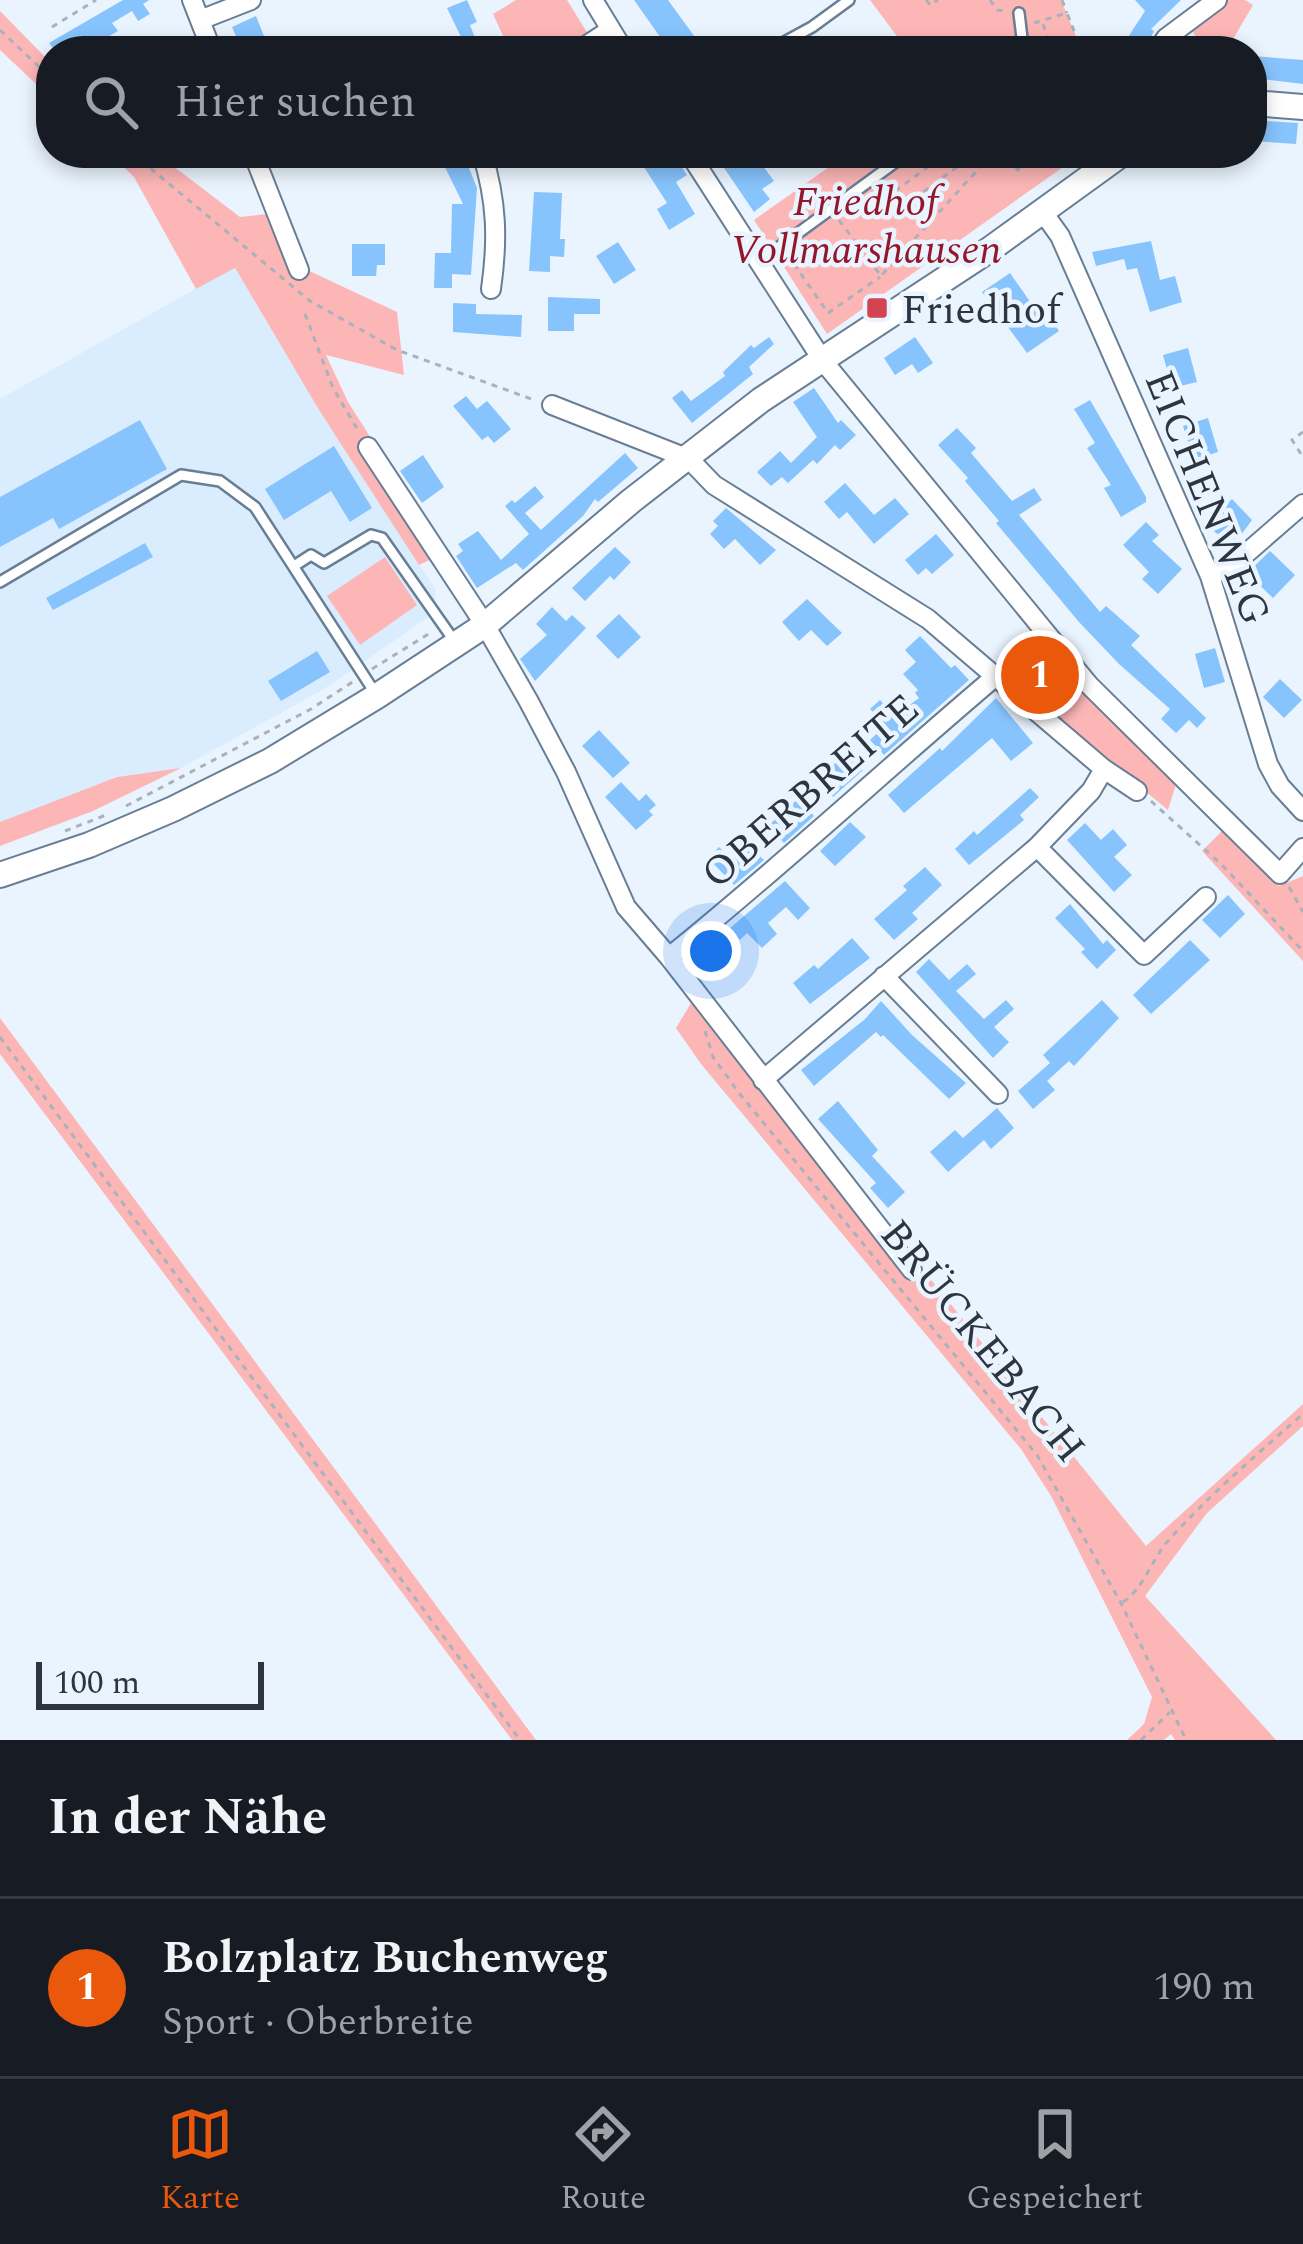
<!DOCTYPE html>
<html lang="de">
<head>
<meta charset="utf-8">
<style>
	body { margin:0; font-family:Spectral,serif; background:#242831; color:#f1f3f6 }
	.scale { position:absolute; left:36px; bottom:30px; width:228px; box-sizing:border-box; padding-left:12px; border:6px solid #2d3640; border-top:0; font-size:33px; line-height:42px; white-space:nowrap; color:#2d3640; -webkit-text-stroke:9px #eaf4fe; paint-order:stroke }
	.you { position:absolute; left:711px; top:951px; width:42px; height:42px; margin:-30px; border:9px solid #fff; border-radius:50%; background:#1a73e8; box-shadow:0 0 0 18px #1a73e833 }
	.badge { display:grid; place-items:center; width:78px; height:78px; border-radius:50%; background:#ea580c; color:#fff; font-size:39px; font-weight:700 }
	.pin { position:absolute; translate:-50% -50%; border:6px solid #fff; box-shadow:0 3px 12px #0006 }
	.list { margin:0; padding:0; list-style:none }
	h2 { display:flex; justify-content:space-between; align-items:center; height:156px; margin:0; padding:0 48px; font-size:51px }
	h2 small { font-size:39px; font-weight:400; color:#9ea1a6 }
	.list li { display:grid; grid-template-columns:78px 1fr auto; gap:36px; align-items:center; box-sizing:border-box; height:180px; padding:0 48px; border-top:3px solid #363941 }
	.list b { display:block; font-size:45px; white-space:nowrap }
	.list p { margin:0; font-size:39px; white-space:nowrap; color:#9ea1a6 }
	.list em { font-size:39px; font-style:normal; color:#9ea1a6 }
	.icon { flex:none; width:66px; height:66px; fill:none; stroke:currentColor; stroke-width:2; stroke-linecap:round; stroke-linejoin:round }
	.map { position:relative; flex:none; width:1303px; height:1740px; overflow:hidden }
	.search { position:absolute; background:#171b24; box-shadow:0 6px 18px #0003; left:36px; right:36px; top:36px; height:132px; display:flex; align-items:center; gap:30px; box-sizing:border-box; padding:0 42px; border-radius:48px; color:#9ea1a6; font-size:45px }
	.sheet { height:336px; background:#171b24 }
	nav { display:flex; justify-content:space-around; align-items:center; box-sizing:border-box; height:168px; border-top:3px solid #363941; background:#171b24; font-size:33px; color:#9ea1a6 }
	nav a { display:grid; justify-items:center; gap:6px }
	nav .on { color:#ea580c }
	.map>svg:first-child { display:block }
	.built { fill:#daedff }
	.green { fill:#fdb6b6 }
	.building { fill:#87c4fd }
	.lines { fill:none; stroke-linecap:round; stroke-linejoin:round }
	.service-casing { stroke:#687e94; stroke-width:14 }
	.minor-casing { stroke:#687e94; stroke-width:22 }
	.secondary-casing { stroke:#687e94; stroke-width:28 }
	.path { stroke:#a9b2bc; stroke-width:3; stroke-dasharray:6 6; stroke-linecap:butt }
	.service { stroke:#fff; stroke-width:9 }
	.minor { stroke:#fff; stroke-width:18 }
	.secondary { stroke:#fff; stroke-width:24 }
	.poi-dot { fill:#d34351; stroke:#eaf4fe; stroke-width:4.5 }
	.labels { text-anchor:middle; stroke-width:9; stroke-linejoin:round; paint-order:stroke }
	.park-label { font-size:42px; font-style:italic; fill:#94162b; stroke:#eaf4fe }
	.poi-label { font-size:42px; fill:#2d3640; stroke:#eaf4fe; text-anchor:start }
	.street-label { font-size:42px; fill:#2d3640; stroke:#eaf4fe }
</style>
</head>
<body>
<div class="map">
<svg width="1303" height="1740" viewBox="0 0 1303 1740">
	<rect width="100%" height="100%" fill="#eaf4fe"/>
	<path class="built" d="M 234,267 L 319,410 L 436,590 L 433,614 L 324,689 L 181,768 L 117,777 L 0,822 L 0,399 Z"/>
	<path class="green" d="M 516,0 L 567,0 L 588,34 L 563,51 L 510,51 L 493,14 Z
		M 870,0 L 1061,0 L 1082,51 L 908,51 Z
		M 1223,0 L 1245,0 L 1253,5 L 1226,51 L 1204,47 L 1189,27 Z
		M 0,11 L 51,63 L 51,98 L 0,50 Z
		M 109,153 L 156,153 L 240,217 L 266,214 L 288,261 L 397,312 L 404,375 L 326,355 L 348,402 L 444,553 L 419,565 L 319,410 L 235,268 L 196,289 L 134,177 Z
		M 849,153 L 1083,153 L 827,334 L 754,220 Z
		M 385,557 L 417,605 L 360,645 L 327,596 Z
		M 1036,639 L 1076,687 L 1177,781 L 1168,810 L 1046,709 L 1002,663 Z
		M 181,768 L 93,811 L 0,846 L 0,822 L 117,777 Z
		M 1222,831 L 1279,886 L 1303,876 L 1303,961 L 1202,851 Z
		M 691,1003 L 909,1281 L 924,1271 L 1146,1546 L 1303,1404 L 1303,1426 L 1207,1513 L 1145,1596 L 1276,1740 L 1175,1740 L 1171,1734 L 1164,1740 L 1127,1740 L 1144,1724 L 1152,1697 L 1051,1496 L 1021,1449 L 701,1064 L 676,1028 Z
		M 0,1018 L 536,1740 L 512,1740 L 0,1054 Z"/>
	<path class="building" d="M 123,0 L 149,0 L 143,4 L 150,14 L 138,21 L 132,11 L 112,23 L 118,31 L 83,51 L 55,51 L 49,43 Z
		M 467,0 L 477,22 L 470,25 L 480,51 L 462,51 L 457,39 L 461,37 L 447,8 Z
		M 634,0 L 668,0 L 705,51 L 670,51 Z
		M 1135,0 L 1181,0 L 1151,29 L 1154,31 L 1144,51 L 1119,51 L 1145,11 Z
		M 256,16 L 264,36 L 258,38 L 263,51 L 242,51 L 232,27 Z
		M 1252,56 L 1303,60 L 1303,84 L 1252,78 Z
		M 1252,120 L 1298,123 L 1296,144 L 1252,141 Z
		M 438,153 L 463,153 L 477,188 L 471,275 L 452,274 L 452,288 L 434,288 L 435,253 L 451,253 L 452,204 L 463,204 Z
		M 635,153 L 673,153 L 687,175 L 676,182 L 695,214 L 669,230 L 657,209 L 667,203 Z
		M 726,153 L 737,153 L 744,163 L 757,153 L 780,153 L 763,166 L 774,181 L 762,189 L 770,199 L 754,212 L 718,159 Z
		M 534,192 L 562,193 L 560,239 L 565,239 L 564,257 L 550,256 L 550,272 L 529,271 Z
		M 1151,241 L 1160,280 L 1175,276 L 1182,302 L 1150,312 L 1137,268 L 1127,270 L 1124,259 L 1096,266 L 1092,252 Z
		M 618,242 L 636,270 L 614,284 L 596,256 Z
		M 352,244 L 385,244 L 385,265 L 377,265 L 376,276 L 352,276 Z
		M 1010,273 L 1038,313 L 1044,308 L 1059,331 L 1027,353 L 982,292 Z
		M 548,297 L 600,299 L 600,314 L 574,314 L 574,331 L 548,331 Z
		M 453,303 L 476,304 L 476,314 L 522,315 L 521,337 L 453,332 Z
		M 769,337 L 774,344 L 749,367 L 753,374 L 692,423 L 672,398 L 682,390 L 691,401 L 725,376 L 723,372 L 751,345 L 754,348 Z
		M 915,337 L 933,363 L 918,373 L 912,364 L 895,375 L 884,358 Z
		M 1188,348 L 1197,382 L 1172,388 L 1163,355 Z
		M 814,388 L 838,423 L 841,420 L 856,435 L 840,450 L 835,445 L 817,464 L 813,460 L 788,483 L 782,477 L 771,486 L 757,472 L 780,451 L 791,463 L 817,437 L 793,402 Z
		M 466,396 L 477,409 L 487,401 L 511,429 L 494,443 L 488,436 L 482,440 L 453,406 Z
		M 1090,400 L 1146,497 L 1146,502 L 1121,517 L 1104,488 L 1111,485 L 1087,448 L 1095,443 L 1074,409 Z
		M 1208,418 L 1218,452 L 1194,460 L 1183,426 Z
		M 140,420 L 167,469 L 59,529 L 53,518 L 0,547 L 0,497 Z
		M 957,428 L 976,448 L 971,453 L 1012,501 L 1034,488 L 1042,500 L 1019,515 L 1100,612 L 1106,606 L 1140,636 L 1131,645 L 1206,718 L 1197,728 L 1189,720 L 1176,733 L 1161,719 L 1170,709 L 1119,664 L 1079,622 L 996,523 L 999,521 L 965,481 L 968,478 L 938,445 Z
		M 334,446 L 372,508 L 350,522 L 331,491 L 284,520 L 265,489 Z
		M 625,453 L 638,468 L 598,502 L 595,499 L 583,516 L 523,570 L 516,563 L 477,588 L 456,556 L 463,551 L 458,544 L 478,531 L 501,560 L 529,534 L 505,506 L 512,500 L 515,503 L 535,486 L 544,497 L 525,513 L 541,530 Z
		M 423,455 L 444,487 L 422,503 L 400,471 Z
		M 845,483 L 874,515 L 895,498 L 909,514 L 874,544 L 847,512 L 839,519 L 824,502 Z
		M 1232,499 L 1252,520 L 1233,546 L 1206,525 Z
		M 726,508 L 776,550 L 760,565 L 735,539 L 724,549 L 710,534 L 718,526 L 713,521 Z
		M 1146,522 L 1159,535 L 1152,541 L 1182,569 L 1158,594 L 1142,579 L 1149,572 L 1123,545 Z
		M 936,534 L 954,555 L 932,574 L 926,568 L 918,575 L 905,560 Z
		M 145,543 L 153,557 L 53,610 L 46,598 Z
		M 615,547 L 631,562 L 614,580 L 610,576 L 585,601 L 572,588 Z
		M 1270,551 L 1295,575 L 1273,598 L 1247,573 Z
		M 807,599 L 842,633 L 827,646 L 811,630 L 799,641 L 782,622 Z
		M 552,607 L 566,621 L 572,615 L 586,628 L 535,681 L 520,659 L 547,635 L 536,624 Z
		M 619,614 L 641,637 L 618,659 L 596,636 Z
		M 920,636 L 951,668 L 955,665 L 969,680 L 884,755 L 870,740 L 886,725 L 870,709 L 880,700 L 895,716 L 919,698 L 915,693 L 918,690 L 903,674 L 916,662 L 905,650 Z
		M 1215,648 L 1225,682 L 1204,688 L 1195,654 Z
		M 317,651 L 330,672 L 281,701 L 268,681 Z
		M 1280,679 L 1302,700 L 1284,718 L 1263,697 Z
		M 996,698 L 1033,743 L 1011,761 L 992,738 L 904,813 L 888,795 L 940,748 L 942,751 Z
		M 599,730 L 630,763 L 613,778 L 582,746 Z
		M 847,752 L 863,770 L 833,797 L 809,770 L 821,759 L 829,769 Z
		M 621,782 L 639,801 L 646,794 L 656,805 L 649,811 L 653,815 L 636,830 L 605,797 Z
		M 1030,788 L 1039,797 L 1020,815 L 1024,820 L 969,865 L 955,849 L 974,831 L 977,835 Z
		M 798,799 L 814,816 L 784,843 L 768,826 Z
		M 850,822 L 866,837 L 835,866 L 820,851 Z
		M 1085,823 L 1101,840 L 1113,829 L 1127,845 L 1114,857 L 1132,875 L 1114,892 L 1067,840 Z
		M 747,844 L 764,860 L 734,885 L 708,858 L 719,847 L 732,860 Z
		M 925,867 L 942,885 L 912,913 L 918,919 L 894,940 L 874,919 L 907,890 L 903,886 Z
		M 785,881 L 810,908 L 798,920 L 786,907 L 768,923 L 777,934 L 762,948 L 747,933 L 740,940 L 729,929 Z
		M 1228,895 L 1245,914 L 1220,938 L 1202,920 Z
		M 1070,904 L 1103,944 L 1107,940 L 1116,950 L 1097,969 L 1081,952 L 1085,949 L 1055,918 Z
		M 852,938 L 870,958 L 810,1004 L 793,983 L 814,965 L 818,969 Z
		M 1190,940 L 1210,960 L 1151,1014 L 1133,995 Z
		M 929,959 L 949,980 L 967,964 L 976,974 L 956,991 L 984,1019 L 1006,1000 L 1014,1009 L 994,1027 L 1009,1042 L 993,1058 L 916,972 Z
		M 1102,1000 L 1119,1018 L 1074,1066 L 1069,1061 L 1047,1081 L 1055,1090 L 1033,1109 L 1018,1091 L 1050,1063 L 1043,1055 Z
		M 881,1001 L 912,1035 L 966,1083 L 949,1099 L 883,1035 L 881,1037 L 876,1032 L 814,1086 L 801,1070 L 864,1020 Z
		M 838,1101 L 878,1150 L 872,1156 L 905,1192 L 888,1208 L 870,1188 L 876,1183 L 818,1119 Z
		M 997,1108 L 1014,1128 L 991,1149 L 984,1140 L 948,1172 L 930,1152 L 955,1130 L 963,1138 Z"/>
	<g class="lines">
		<g class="service-casing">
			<path id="service" d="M 768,51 L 812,27 L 849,0
				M 1011,51 L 1022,38 L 1019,13
				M 757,263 L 908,153
				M 294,566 L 311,555 L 324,563 L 371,535 L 382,538 L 455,642
				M 0,582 L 181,475 L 220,481 L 255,507 L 377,696"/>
		</g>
		<g class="minor-casing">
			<path id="minor" d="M 192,0 L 212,51
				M 593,0 L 624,51
				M 200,20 L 251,0
				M 578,51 L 610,30
				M 1157,51 L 1166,38 L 1217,0
				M 253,153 L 299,270
				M 482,153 C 497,201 498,240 491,289
				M 689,153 L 823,361 L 1042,628 L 1089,685 L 1280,874 L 1303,848
				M 1042,211 L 1060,236 L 1210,576 L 1268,764 L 1280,786 L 1303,811
				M 552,405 L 689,459 L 714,485 L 928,619 L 1104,769 L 1137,791
				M 368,447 L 485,625 L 528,700 L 566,772 L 626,907 L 669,957 L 912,1270
				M 1210,576 L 1234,564 L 1303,504
				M 1037,847 L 1144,955 L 1206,897
				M 669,957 C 781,867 886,769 996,676
				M 884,976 L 998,1094
				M 763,1080 L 1037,847 L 1091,791 L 1104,769"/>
		</g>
		<g class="secondary-casing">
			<path id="secondary" d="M 1252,103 L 1303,107
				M 0,875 L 89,845 L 173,809 L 270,761 L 377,696 L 485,625 L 631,501 L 761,400 L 989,250 L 1123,153"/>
		</g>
		<path class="path" d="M 926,0 L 930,5 L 938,0
			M 990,0 L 997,10 L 1006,11
			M 1062,0 L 1067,13
			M 1034,23 L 1067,13 L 1082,51
			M 1043,24 L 1052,51
			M 52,27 L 96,0
			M 0,30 L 51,78
			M 132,153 L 310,301 L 397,350 L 534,400
			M 997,153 L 1018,170 L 1029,153
			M 888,184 L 922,229
			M 895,191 L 947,153
			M 904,206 L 976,153
			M 839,220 L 881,276 L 993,153
			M 787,254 L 828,313 L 880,277
			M 305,314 L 333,388 L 359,432
			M 1303,432 L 1292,440 L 1303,457
			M 999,658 L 1031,637
			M 372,669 L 430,633
			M 1151,801 L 1222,865 L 1303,951
			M 126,806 L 311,709 L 354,681
			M 65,831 L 106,815
			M 1289,887 L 1303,912
			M 705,1031 L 713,1057 L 739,1093 L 1037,1455 L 1121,1603 L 1186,1740
			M 0,1037 L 520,1740
			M 1123,1602 C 1144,1588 1151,1561 1167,1542 C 1208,1496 1256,1455 1303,1414
			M 1141,1740 L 1170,1712"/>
		<use href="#service" class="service"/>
		<use href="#minor" class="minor"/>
		<use href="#secondary" class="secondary"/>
	</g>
	<rect class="poi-dot" x="865" y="296" width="24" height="24" rx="6"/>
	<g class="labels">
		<g class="park-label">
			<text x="866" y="215">Friedhof<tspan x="866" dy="48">Vollmarshausen</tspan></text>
		</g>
		<g class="poi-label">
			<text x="901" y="323">Friedhof</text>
		</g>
		<g class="street-label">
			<text transform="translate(1209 497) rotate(68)" y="15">EICHENWEG</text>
			<text transform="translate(809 790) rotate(-41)" y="15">OBERBREITE</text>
			<text transform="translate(984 1340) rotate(51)" y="15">BRÜCKEBACH</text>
		</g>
	</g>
</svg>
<div class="scale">100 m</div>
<div class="you"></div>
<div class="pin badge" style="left:1040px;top:675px">1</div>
<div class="search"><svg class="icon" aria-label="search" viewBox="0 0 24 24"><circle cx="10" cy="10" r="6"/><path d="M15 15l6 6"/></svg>Hier suchen</div>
</div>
<section class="sheet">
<h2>In der Nähe<small></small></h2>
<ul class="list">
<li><span class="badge">1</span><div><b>Bolzplatz Buchenweg</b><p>Sport · Oberbreite</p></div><em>190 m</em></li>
</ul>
</section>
<nav>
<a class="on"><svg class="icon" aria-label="map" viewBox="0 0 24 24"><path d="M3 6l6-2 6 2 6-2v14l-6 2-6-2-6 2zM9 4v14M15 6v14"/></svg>Karte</a>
<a><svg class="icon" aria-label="directions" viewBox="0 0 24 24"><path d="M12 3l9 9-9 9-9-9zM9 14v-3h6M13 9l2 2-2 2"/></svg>Route</a>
<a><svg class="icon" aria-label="saved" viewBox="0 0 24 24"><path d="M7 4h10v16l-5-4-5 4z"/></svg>Gespeichert</a>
</nav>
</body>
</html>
